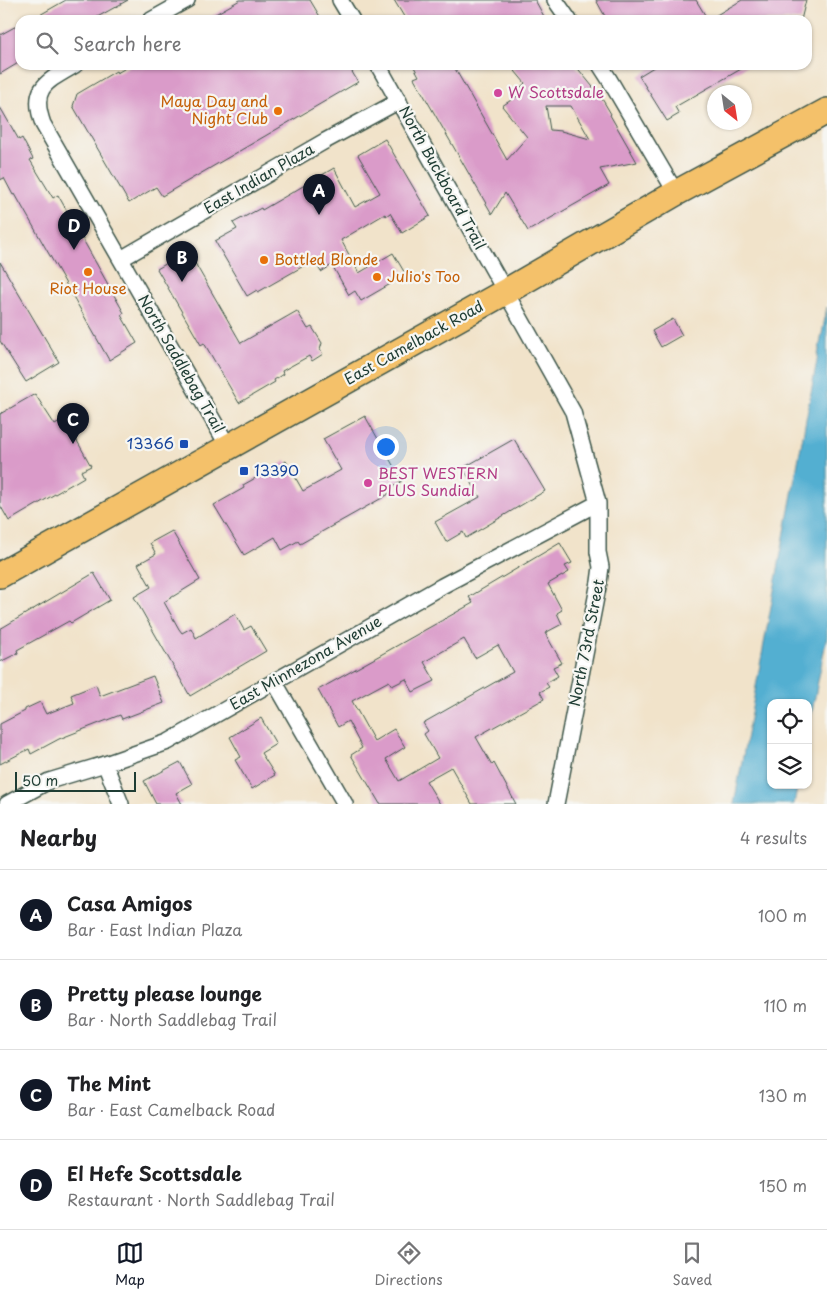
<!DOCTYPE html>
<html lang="en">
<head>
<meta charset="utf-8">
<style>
	body { margin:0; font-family:"Playpen Sans",sans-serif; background:#f6f6f6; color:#202124 }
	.controls { position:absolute; right:15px; bottom:15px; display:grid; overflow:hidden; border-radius:10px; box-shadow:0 1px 4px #0004 }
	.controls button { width:45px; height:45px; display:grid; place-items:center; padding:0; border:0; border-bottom:1px solid #e0e0e0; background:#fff; color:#202124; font:25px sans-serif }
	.compass { position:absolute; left:707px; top:85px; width:45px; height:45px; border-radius:50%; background:#fff; box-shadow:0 1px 4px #0004; rotate:150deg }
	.scale { position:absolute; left:15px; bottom:12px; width:121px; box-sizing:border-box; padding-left:5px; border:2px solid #1f3d34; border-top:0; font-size:14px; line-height:18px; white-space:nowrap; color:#1f3d34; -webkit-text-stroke:4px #f6f6f2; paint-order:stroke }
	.you { position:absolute; left:385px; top:446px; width:18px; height:18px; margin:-12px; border:4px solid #fff; border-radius:50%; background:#1a73e8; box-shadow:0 0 0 8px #1a73e833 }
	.badge { display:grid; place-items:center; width:32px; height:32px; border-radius:50%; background:#111827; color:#fff; font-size:16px; font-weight:700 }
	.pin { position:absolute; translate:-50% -41px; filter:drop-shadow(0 1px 2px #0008) }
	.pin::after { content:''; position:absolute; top:26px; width:18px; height:15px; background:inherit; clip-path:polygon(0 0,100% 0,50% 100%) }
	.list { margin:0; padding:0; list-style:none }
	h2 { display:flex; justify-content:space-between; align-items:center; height:65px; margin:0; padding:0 20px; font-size:21px }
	h2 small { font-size:16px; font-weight:400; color:#757577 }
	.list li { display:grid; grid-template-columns:32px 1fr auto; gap:15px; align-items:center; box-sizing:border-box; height:90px; padding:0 20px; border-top:1px solid #e0e0e0 }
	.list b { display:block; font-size:19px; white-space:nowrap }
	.list p { margin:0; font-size:16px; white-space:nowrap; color:#757577 }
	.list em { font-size:16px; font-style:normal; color:#757577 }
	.icon { flex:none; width:28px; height:28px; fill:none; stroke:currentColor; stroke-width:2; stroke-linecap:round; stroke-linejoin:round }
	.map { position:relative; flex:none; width:827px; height:804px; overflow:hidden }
	.search { position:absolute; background:#fff; box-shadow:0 1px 4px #0004; left:15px; right:15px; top:15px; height:55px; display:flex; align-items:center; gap:12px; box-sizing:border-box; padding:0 18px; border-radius:15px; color:#757577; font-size:19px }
	.sheet { height:425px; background:#fff }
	nav { display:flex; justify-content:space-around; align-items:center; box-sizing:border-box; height:70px; border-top:1px solid #e0e0e0; background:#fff; font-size:14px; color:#757577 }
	nav a { display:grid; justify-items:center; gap:2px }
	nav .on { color:#111827 }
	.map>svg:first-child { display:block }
	.water { fill:#53afd1; stroke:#397682 }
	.building { fill:#da9bc9; fill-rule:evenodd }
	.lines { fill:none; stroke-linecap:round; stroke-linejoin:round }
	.street-casing { stroke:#3e564a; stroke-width:18 }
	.primary-casing { stroke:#3e564a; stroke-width:28 }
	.street { stroke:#fff; stroke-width:15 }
	.primary { stroke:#f4c16b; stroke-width:25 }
	.hotel-dot { fill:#d1479c; stroke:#f6f6f2; stroke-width:2 }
	.food-dot { fill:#e8710a; stroke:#f6f6f2; stroke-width:2 }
	.transit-dot { fill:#1a4fb4; stroke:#f6f6f2; stroke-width:2 }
	.labels { text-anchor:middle; stroke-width:4.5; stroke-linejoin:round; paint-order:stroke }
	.hotel-label { font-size:15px; fill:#b23c85; stroke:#f6f6f2; text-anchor:start }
	.food-label { font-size:15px; fill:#c56008; stroke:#f6f6f2; text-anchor:start }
	.street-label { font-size:15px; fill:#1f3d34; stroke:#f6f6f2 }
	.transit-label { font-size:15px; fill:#164399; stroke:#f6f6f2; text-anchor:end }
</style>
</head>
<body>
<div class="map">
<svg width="827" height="804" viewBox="0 0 827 804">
	<rect width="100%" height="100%" fill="#f6f6f2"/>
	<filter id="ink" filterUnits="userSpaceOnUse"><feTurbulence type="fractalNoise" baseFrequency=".02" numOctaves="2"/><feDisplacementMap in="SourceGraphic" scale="10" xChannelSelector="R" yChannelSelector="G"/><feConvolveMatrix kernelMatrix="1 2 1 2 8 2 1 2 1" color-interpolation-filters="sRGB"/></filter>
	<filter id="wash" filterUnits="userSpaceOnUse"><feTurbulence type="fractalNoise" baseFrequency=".0096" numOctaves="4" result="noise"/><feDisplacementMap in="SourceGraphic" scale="20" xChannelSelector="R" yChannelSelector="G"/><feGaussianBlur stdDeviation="1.12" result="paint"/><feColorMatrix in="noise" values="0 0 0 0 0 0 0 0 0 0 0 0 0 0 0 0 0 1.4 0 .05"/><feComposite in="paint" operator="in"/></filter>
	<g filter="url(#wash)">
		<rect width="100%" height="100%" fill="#f1e3ca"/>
		<path class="water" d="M 827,307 L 827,636 L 808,732 L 808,703 L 771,703 L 771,785 L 798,785 L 794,804 L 734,804 Z"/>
		<g id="blocks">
			<path class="building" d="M 66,0 L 128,0 L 92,20 L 31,20 Z
				M 240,0 L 310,0 L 322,20 L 205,20 Z
				M 394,0 L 535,0 L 546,20 L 406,20 Z
				M 596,0 L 696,0 L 708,20 L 742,0 L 806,0 L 801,20 L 607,20 Z
				M 20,24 L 20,62 L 0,74 L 0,35 Z
				M 131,65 L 348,65 L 358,82 L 162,196 L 156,187 L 129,203 L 73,106 L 77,94 L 116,71 L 117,73 Z
				M 413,65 L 453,65 L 507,160 L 527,137 L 502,106 L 522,93 L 519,89 L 525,83 L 510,65 L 575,65 L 601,97 L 611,114 L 610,115 L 637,162 L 600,169 L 609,185 L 528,231 L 505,193 L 492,214 L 414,78 L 419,76 ZM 546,106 L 571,106 L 590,139 L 561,131 L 550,130 Z
				M 657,65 L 748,65 L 675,107 L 679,114 L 667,121 L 639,76 Z
				M 0,107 L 19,140 L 22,138 L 33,159 L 30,160 L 53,198 L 58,195 L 124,313 L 121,315 L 137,343 L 109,360 L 15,194 L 13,195 L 4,178 L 0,180 Z
				M 385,139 L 430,216 L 402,233 L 390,213 L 386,216 L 385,214 L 341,240 L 359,273 L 393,253 L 406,275 L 361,301 L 355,291 L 349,295 L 332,265 L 321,272 L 314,260 L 258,292 L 257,290 L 247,296 L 215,241 L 237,229 L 233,223 L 261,208 L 262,210 L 334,168 L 355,207 L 380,193 L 358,155 Z
				M 188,251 L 241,343 L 297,311 L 308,329 L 312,327 L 322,343 L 320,350 L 323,354 L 312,361 L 309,356 L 282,371 L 283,374 L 274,380 L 275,382 L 239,403 L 204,343 L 201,345 L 157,269 Z
				M 0,262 L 59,362 L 26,382 L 0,341 Z
				M 673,319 L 682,335 L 661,347 L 652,331 Z
				M 35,394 L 55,425 L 65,419 L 91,466 L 81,471 L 84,477 L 9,521 L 0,505 L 0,414 Z
				M 365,416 L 402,481 L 386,490 L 389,494 L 300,544 L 298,541 L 282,550 L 275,537 L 244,555 L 214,505 L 244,488 L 243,485 L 286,461 L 303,491 L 341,470 L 323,439 Z
				M 514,439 L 545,491 L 466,538 L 463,532 L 446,542 L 435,522 L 480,497 L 463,468 Z
				M 172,531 L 200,580 L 164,602 L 179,629 L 182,633 L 191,628 L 196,638 L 235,614 L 244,630 L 251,626 L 266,651 L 190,696 L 134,597 L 151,587 L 138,564 L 156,554 L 150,543 Z
				M 560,543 L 572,563 L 565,566 L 569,572 L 548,584 L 562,610 L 557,613 L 562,624 L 545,633 L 562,663 L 553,667 L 558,676 L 546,683 L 549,687 L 540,692 L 544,699 L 476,737 L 492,765 L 494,763 L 516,804 L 472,804 L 451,767 L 426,781 L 440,804 L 380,804 L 351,755 L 362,748 L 348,721 L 338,727 L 318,690 L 473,603 L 469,597 ZM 464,639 L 475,658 L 498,645 L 513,672 L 423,723 L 428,731 L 424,734 L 438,758 L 399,781 L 386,759 L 405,747 L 394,729 L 374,741 L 352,701 L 389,681 L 392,686 L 406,679 L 413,692 L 435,681 L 424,662 Z
				M 94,573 L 110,600 L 71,623 L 69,621 L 17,650 L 18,653 L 0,662 L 0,629 Z
				M 153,676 L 164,703 L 122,719 L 120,715 L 59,739 L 31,754 L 29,749 L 0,764 L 0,724 L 25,711 L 25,709 L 40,702 L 46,714 L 74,703 L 71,695 L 96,685 L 100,696 Z
				M 261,718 L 276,744 L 261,753 L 275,775 L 252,789 L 235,760 L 241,757 L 230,737 Z
				M 180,762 L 192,784 L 176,793 L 182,804 L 156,804 L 144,781 Z"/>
		</g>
	</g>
	<g filter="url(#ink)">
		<use href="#blocks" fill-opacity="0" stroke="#3e564a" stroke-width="1"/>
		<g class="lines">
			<g class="street-casing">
				<path id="street" d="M 340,0 L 352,20
					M 555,0 L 569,20
					M 151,20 L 187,0
					M 75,65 C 46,82 30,88 43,124 L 229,448
					M 378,65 L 573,412 L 598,503 L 598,552 L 601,567 L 599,582 L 556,804
					M 600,65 L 609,79 L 676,193
					M 121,259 L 325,141 L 399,101
					M 274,681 L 345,804
					M 105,764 L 121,804
					M 7,804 L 49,781 L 105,764 L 168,742 L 442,586 L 598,503"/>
			</g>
			<g class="primary-casing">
				<path id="primary" d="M 0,575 L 505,292 L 676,193 L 827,111"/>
			</g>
			<use href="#street" class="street"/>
			<use href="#primary" class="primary"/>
		</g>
	</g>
	<g class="hotel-dot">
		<circle cx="498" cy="93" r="5"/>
		<circle cx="368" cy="483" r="5"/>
	</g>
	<g class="food-dot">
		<circle cx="278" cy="111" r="5"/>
		<circle cx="264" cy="260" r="5"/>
		<circle cx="88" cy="272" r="5"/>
		<circle cx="377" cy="277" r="5"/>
	</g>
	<g class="transit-dot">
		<rect x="179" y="439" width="10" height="10" rx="2.5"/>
		<rect x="239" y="466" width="10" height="10" rx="2.5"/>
	</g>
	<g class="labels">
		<g class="hotel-label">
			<text x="508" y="98">W Scottsdale</text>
			<text x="378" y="479">BEST WESTERN<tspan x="378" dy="17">PLUS Sundial</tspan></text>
		</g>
		<g class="food-label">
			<text x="268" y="107" text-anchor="end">Maya Day and<tspan x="268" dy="17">Night Club</tspan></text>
			<text x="274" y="265">Bottled Blonde</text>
			<text x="387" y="282">Julio's Too</text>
			<text x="88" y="294" text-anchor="middle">Riot House</text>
		</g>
		<g class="street-label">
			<text transform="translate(442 178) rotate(61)" y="5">North Buckboard Trail</text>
			<text transform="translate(259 179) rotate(-30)" y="5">East Indian Plaza</text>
			<text transform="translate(414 343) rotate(-29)" y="5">East Camelback Road</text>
			<text transform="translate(181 364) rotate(60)" y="5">North Saddlebag Trail</text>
			<text transform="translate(587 643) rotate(-79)" y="5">North 73rd Street</text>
			<text transform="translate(306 663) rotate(-30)" y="5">East Minnezona Avenue</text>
		</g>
		<g class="transit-label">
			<text x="174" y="449">13366</text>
			<text x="254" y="476" text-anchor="start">13390</text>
		</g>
	</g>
</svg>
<div class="controls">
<button><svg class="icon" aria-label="locate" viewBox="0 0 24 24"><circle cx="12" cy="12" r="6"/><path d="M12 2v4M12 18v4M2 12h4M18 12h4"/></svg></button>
<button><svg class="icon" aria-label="layers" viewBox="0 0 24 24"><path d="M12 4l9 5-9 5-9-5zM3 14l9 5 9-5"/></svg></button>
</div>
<svg class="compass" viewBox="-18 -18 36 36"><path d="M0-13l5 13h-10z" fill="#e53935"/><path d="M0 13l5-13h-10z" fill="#757577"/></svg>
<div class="scale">50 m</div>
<div class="you"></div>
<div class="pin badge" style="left:319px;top:215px">A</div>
<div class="pin badge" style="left:182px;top:282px">B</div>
<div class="pin badge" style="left:73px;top:444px">C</div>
<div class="pin badge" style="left:74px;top:250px">D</div>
<div class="search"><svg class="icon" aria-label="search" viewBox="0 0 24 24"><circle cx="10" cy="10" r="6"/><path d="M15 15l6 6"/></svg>Search here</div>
</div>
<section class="sheet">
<h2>Nearby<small>4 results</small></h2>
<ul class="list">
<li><span class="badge">A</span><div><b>Casa Amigos</b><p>Bar · East Indian Plaza</p></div><em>100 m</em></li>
<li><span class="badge">B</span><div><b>Pretty please lounge</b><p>Bar · North Saddlebag Trail</p></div><em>110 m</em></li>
<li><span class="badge">C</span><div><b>The Mint</b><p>Bar · East Camelback Road</p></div><em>130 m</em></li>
<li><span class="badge">D</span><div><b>El Hefe Scottsdale</b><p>Restaurant · North Saddlebag Trail</p></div><em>150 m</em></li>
</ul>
</section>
<nav>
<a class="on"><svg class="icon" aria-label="map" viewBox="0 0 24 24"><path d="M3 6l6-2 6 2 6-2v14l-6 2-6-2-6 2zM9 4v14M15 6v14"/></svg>Map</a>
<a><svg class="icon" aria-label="directions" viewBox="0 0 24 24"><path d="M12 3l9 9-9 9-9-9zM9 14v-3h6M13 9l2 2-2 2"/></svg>Directions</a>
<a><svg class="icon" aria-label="saved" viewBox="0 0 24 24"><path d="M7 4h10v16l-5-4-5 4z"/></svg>Saved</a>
</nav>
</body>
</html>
